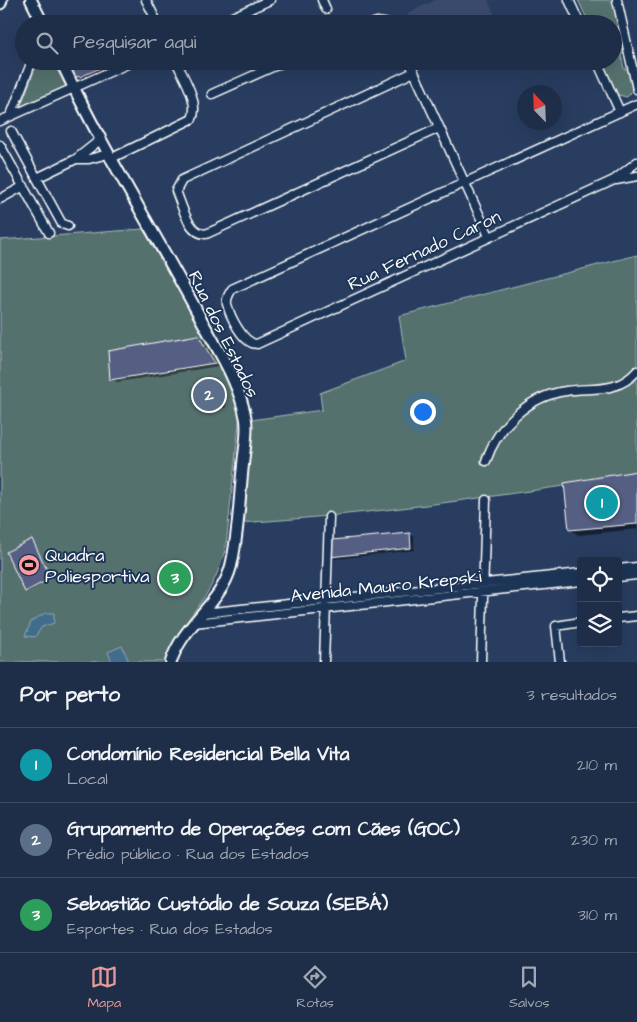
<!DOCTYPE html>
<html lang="pt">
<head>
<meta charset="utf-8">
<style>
	body { margin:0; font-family:"Architects Daughter",sans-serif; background:#2b3a52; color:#f1f3f6 }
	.controls { position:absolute; right:15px; bottom:15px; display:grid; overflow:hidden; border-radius:5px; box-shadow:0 5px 20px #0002 }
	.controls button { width:45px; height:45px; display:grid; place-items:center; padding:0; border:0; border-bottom:1px solid #3c4a60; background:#1e2e48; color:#f1f3f6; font:25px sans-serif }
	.compass { position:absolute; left:517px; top:85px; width:45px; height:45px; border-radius:50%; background:#1e2e48; box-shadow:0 5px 20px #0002; rotate:337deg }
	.you { position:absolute; left:422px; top:411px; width:18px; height:18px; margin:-12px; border:4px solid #fff; border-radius:50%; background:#1a73e8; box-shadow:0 0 0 8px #1a73e833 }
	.badge { display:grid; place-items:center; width:32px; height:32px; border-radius:50%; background:#e69b98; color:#fff; font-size:16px; font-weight:700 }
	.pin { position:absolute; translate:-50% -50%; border:2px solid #fff; box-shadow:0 1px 5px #0006 }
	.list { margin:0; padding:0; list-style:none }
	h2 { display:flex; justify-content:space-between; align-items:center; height:65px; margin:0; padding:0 20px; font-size:21px }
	h2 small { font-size:16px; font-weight:400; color:#a1a8b4 }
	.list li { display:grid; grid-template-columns:32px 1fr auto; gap:15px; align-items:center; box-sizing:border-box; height:75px; padding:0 20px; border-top:1px solid #3c4a60 }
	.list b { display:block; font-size:19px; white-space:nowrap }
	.list p { margin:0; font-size:16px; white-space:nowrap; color:#a1a8b4 }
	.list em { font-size:16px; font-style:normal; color:#a1a8b4 }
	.icon { flex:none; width:28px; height:28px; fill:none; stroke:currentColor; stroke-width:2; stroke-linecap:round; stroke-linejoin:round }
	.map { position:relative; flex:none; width:637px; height:662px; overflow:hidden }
	.search { position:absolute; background:#1e2e48; box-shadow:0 5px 20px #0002; left:15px; right:15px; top:15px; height:55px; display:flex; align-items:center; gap:12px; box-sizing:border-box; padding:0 18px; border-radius:28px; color:#a1a8b4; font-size:19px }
	.sheet { height:290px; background:#1e2e48 }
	nav { display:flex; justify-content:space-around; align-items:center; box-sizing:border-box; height:70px; border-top:1px solid #3c4a60; background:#1e2e48; font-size:14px; color:#a1a8b4 }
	nav a { display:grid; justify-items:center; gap:2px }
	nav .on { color:#e69b98 }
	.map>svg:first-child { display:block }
	.built { fill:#3a4b6e }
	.green { fill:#55716e; stroke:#aab8b6 }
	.water { fill:#436c8b; stroke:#8ea7b9 }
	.shadow { fill:#0007 }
	.building { fill:#555e84; stroke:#fff }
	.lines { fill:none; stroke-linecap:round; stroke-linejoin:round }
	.minor-casing { stroke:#fff; stroke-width:11 }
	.tertiary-casing { stroke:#fff; stroke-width:14 }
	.secondary-casing { stroke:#fff; stroke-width:15 }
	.minor { stroke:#1d3557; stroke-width:8 }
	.tertiary { stroke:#1d3557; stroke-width:10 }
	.secondary { stroke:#1d3557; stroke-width:11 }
	.labels { text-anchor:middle; stroke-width:4; stroke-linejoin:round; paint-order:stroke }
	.street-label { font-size:18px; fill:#fff; stroke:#1d3557 }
	.poi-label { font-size:18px; fill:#fff; stroke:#1d3557; text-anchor:start }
</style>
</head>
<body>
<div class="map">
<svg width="637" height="662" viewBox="0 0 637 662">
	<rect width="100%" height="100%" fill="#283d60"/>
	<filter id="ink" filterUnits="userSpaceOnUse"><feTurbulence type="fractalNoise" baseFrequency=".02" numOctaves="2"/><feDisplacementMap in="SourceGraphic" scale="10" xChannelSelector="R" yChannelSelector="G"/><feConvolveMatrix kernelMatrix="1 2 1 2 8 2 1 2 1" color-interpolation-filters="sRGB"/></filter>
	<g filter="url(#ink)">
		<path class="built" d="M 436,0 L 488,0 L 499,24 L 412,24 L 407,13 Z"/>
		<path class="green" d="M 578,0 L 613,0 L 625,53 L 621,54 L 624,69 L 628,69 L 632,88 L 630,94 L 627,97 L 618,95 L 602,61 L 613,61 L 613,24 L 584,24 L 582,19 L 586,17 Z
			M 38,61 L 52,61 L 66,86 L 20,108 Z
			M 143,229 L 221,364 L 233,390 L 240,414 L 226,546 C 222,562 216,579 207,593 C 193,615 173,636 165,662 L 0,662 L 0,240 Z
			M 637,255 L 637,475 C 504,495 372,515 238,523 L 244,421 L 322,410 L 320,393 L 406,361 L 399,316 Z"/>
		<path class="water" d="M 45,613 L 54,613 L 54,623 L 42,627 L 35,637 L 25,636 L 31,622 Z
			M 122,646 L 129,662 L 112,662 L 108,652 Z"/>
		<path class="shadow" d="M 78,61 L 122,61 L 123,63 L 87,79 L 75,75 Z
			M 198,336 L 203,339 L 219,366 L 117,382 L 111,379 Z
			M 220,386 L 223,388 L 226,407 L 223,408 L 218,404 L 202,406 L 199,404 Z
			M 637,473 L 637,529 L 579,535 L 571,530 Z
			M 410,534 L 414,537 L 414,550 L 335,559 L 332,556 Z
			M 32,540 L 51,579 L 27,592 L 26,591 Z"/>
		<path class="building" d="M 75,61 L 116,61 L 80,77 L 74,76 L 68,64 Z
			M 198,335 L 215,363 L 110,380 L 108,351 Z
			M 220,384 L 223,405 L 217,406 L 216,402 L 197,405 L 195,388 Z
			M 637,471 L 637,524 L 569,530 L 564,483 Z
			M 410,533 L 411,548 L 330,557 L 332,540 Z
			M 32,539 L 51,578 L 25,592 L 6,552 Z"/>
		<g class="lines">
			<g class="minor-casing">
				<path id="minor" d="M 146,0 L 158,24
					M 322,0 L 326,9
					M 569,0 L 580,24
					M 617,0 L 637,89
					M 217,24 L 270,0
					M 371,24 L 377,22 L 389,24
					M 409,61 L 489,236
					M 597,61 L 620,112
					M 414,72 L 182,180 L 176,191 C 182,205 188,234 206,234 L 439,128
					M 212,94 L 286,61
					M 637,104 L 232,289 C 229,294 226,298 227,304 C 230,316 243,344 257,344 L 614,180 L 637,162
					M 11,115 L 32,61
					M 0,121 L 134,61
					M 11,131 L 62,224 L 68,226
					M 0,145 L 49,233
					M 76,159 L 89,159 L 108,154
					M 110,159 L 192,119 C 200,102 183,77 176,61
					M 37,178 L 76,159 L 100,140
					M 616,180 L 637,176
					M 0,199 L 24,186
					M 486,461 C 498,426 528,396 566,391 C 592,387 617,394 637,371
					M 618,569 L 637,567
					M 618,577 L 637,575
					M 203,613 L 581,573
					M 618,618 L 637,616
					M 194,623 L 581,581
					M 324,662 L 329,517
					M 481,662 L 486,500
					M 560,662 L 556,626 L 581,622"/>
			</g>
			<g class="tertiary-casing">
				<path id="tertiary" d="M 31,0 L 43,24
					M 61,61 C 102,149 154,231 200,317 C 217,349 240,383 246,420 C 248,435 244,450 243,465 C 239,499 239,533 231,566 C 222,603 182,625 171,662"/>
			</g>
			<g class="secondary-casing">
				<path id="secondary" d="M 0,3 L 1,0"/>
			</g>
			<use href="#minor" class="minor"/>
			<use href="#tertiary" class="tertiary"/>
			<use href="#secondary" class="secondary"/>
		</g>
	</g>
	<defs>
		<g id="stadium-disc" transform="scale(1.125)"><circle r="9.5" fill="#ff9aa2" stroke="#1d3557"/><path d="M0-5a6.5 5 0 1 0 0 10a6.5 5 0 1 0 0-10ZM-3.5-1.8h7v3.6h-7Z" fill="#111"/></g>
	</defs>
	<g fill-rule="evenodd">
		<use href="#stadium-disc" x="29" y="565"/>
	</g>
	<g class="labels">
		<g class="street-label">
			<text transform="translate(424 250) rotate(-25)" y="6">Rua Fernado Caron</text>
			<text transform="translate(224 334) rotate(64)" y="6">Rua dos Estados</text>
			<text transform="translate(386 586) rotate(-6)" y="6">Avenida Mauro Krepski</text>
		</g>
		<g class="poi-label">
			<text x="45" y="561">Quadra<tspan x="45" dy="21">Poliesportiva</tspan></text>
		</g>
	</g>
</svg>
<div class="controls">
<button><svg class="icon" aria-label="locate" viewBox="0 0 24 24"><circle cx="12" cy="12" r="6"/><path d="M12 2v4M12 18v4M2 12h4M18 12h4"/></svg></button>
<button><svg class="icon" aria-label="layers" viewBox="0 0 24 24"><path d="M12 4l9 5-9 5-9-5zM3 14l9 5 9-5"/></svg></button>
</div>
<svg class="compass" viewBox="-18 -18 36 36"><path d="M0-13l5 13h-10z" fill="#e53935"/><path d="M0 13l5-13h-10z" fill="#a1a8b4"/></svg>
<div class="you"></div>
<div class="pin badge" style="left:602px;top:503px;background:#0f9aa8">1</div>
<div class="pin badge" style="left:209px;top:395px;background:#5c6f8a">2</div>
<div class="pin badge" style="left:175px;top:578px;background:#2e9e5b">3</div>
<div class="search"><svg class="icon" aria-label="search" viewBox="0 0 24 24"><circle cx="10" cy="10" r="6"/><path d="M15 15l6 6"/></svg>Pesquisar aqui</div>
</div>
<section class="sheet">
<h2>Por perto<small>3 resultados</small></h2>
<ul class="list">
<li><span class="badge" style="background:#0f9aa8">1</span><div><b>Condomínio Residencial Bella Vita</b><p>Local</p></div><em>210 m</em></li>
<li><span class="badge" style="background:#5c6f8a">2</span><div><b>Grupamento de Operações com Cães (GOC)</b><p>Prédio público · Rua dos Estados</p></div><em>230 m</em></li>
<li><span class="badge" style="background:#2e9e5b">3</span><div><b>Sebastião Custódio de Souza (SEBÁ)</b><p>Esportes · Rua dos Estados</p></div><em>310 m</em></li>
</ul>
</section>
<nav>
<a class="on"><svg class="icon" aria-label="map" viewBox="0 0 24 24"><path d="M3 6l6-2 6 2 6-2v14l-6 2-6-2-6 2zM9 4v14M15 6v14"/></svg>Mapa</a>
<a><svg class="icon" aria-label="directions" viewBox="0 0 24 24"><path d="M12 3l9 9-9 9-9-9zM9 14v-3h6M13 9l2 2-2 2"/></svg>Rotas</a>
<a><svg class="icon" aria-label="saved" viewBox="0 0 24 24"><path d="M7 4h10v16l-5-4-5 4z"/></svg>Salvos</a>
</nav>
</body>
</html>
